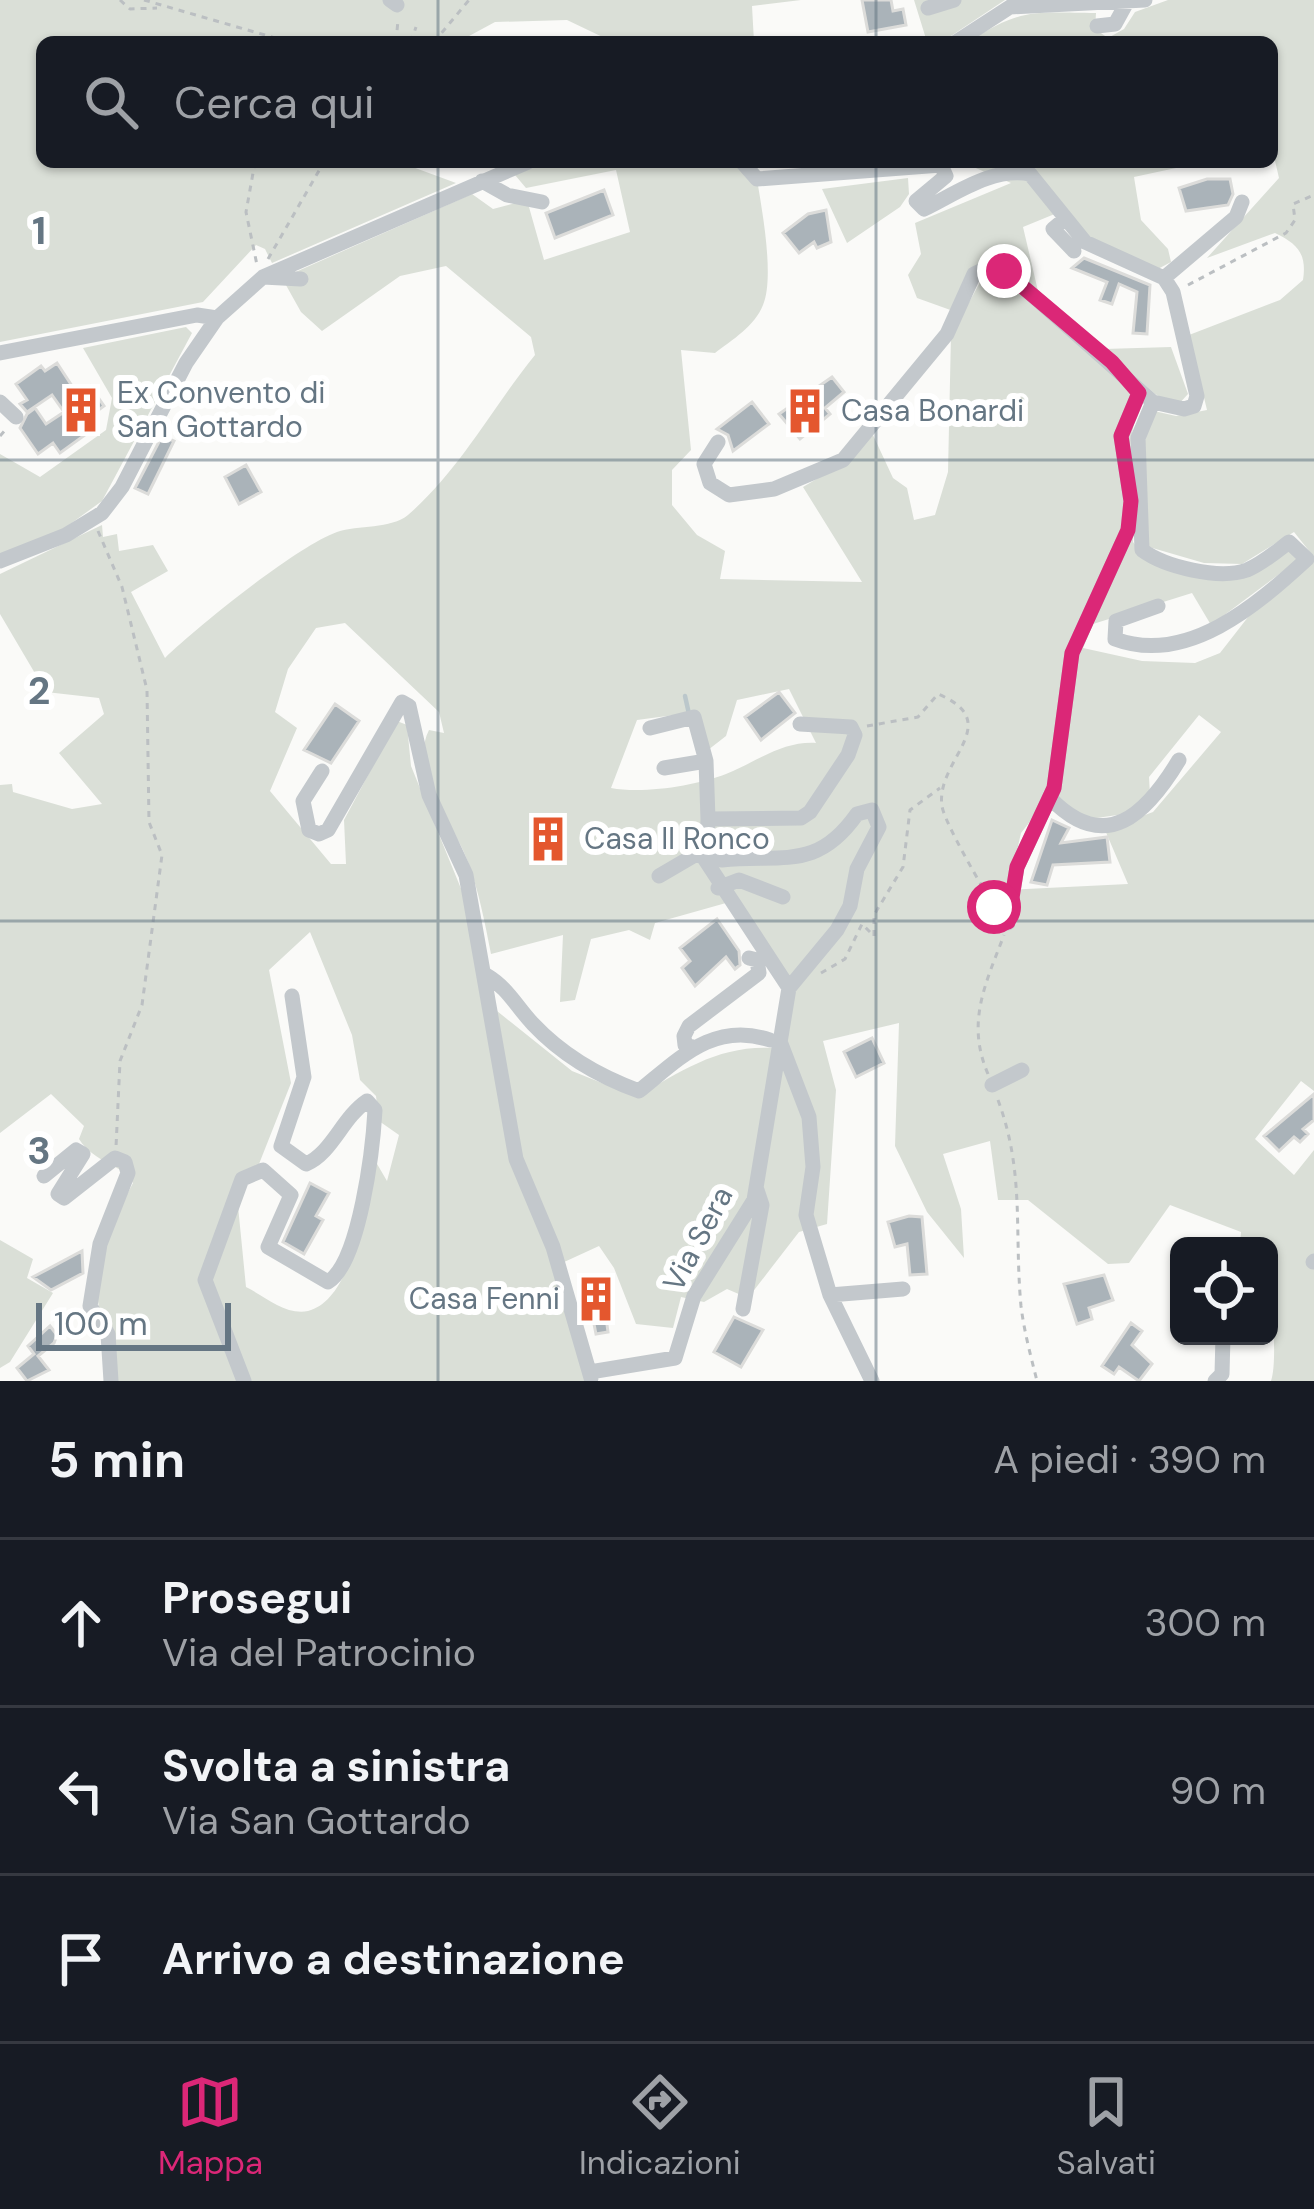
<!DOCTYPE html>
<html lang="it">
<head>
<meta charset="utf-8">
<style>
	body { margin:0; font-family:"DM Sans",sans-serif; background:#242831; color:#f1f3f6 }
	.controls { position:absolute; right:36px; bottom:36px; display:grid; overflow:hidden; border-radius:18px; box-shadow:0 3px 9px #0004 }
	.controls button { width:108px; height:108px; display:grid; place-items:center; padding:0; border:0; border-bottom:3px solid #363941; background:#171b24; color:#f1f3f6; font:60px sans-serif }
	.scale { position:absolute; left:36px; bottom:30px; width:195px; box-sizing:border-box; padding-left:12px; border:6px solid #657683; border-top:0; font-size:33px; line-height:42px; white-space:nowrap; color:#657683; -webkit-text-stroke:9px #fff; paint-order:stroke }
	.stop { position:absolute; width:36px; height:36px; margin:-27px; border:9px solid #db2777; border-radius:50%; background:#fff }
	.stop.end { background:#db2777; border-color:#fff; box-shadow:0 3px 12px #0008 }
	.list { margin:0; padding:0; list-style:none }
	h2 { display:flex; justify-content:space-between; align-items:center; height:156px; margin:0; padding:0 48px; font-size:51px }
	h2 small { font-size:39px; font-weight:400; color:#9ea1a6 }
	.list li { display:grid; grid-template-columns:78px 1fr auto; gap:36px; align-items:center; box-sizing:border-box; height:168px; padding:0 48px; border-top:3px solid #363941 }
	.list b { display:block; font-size:45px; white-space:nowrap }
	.list p { margin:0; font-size:39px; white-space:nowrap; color:#9ea1a6 }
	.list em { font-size:39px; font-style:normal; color:#9ea1a6 }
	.icon { flex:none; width:66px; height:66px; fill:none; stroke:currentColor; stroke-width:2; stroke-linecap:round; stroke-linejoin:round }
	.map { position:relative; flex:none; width:1314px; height:1381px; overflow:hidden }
	.search { position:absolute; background:#171b24; box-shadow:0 3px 9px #0004; left:36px; right:36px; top:36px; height:132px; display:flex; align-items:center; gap:30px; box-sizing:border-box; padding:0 42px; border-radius:18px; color:#9ea1a6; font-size:45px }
	.sheet { height:660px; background:#171b24 }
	nav { display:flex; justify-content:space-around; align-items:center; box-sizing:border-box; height:168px; border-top:3px solid #363941; background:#171b24; font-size:33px; color:#9ea1a6 }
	nav a { display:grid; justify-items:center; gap:6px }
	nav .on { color:#db2777 }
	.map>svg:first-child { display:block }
	.green { fill:#dadfd7; fill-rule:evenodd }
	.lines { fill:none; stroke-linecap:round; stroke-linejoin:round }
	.stream { stroke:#bbc7cb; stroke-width:4.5 }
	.building { fill:#aab3b9; stroke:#dcdcda; stroke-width:3 }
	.path { stroke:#bbbfc2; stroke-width:3; stroke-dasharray:6 6; stroke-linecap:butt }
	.minor { stroke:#c3c8cc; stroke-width:15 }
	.route { stroke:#db2777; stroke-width:15 }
	.grid { fill:none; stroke:#657683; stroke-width:3; stroke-opacity:0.55 }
	.labels { text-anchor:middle; stroke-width:12; stroke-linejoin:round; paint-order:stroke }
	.poi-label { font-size:30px; fill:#657683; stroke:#fff; text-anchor:start }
	.street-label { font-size:30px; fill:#657683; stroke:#fff }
	.grid-label { font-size:39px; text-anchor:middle; font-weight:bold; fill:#657683; stroke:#fff; stroke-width:12; stroke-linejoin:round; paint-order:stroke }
</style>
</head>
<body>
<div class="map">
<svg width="1314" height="1381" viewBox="0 0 1314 1381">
	<rect width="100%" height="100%" fill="#fafaf8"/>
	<path class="green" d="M 0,0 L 801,0 L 752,6 L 754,42 L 613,42 L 567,20 L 495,22 L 458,42 L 42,42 L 42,162 L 399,162 L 456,183 L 272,263 L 265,249 L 256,245 L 203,302 L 0,342 Z
		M 914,0 L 1005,0 L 942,42 L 927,42 Z
		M 1168,0 L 1314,0 L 1314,557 L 1294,532 L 1242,564 L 1204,563 L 1149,547 L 1141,446 L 1154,411 L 1176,416 L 1207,410 L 1189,335 L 1280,300 L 1303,280 C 1307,254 1298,244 1275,233 L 1207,258 L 1279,178 L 1272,148 L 1272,42 L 968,42 C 1023,7 1033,13 1096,13 L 1095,29 L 1108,38 L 1124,29 L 1135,12 Z
		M 546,162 L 754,162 C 759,194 776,274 763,305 C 755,326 732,340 715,353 L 681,350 L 691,450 L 672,470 L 672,505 L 697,535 L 725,551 L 720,579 L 862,582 L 803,487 L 847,461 L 873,435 L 893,478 L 907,488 L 914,520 L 935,515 L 948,472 L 951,335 L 984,275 L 1013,284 L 1132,390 C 1142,416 1128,430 1131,455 C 1134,485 1135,511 1133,542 L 1142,554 L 1246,576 L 1288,548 L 1298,560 L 1211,625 L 1192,593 L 1093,624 L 1083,648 L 1142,661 L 1195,663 L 1220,653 L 1259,603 L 1314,561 L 1314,1091 L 1301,1081 L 1255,1139 L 1294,1175 L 1314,1150 L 1314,1381 L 1271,1381 C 1279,1358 1269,1278 1269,1246 L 1240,1246 L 1241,1232 L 1170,1205 L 1129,1263 L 1108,1264 L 1028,1200 L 998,1200 L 990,1141 L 943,1154 L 961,1209 L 964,1258 L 927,1212 L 895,1146 L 899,1023 L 823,1041 L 836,1090 L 827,1224 L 799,1232 L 748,1298 L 727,1289 L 704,1302 L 681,1297 L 673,1328 L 636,1324 L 614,1268 L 599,1246 L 562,1263 L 521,1157 L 497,1011 L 572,1071 L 637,1097 C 682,1070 720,1045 773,1048 L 795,991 L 726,903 L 655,923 L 650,940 L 629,930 L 591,939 L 575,1000 L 560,1002 L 563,935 L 491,954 C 485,923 479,892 468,862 C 455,825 408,771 429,730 L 444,733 L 439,712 L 345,623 L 316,628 L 288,669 L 275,712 L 297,728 L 270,791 L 331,864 L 346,864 L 344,820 L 397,721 L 407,725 L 411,766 L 464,896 L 505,1127 L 550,1250 L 587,1381 L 114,1381 C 112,1350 97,1313 97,1289 C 97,1249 115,1217 133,1183 C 122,1163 95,1164 79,1139 L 84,1126 L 51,1094 L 0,1133 L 0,785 L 12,784 L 13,792 L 72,809 L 102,804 L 59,753 L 104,714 L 99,698 L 46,692 L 0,614 L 0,574 L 102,525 L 103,537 L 117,534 L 119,551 L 153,545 L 168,571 L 131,592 L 165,658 C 197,627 297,546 337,532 C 358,525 391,529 408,515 C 460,470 492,408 535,355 L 531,337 L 446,266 L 400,276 L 322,331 L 301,312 L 282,278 L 472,194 L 493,209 L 527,200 L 544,260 L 630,232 L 616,170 L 526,188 L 515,175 ZM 789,689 L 816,743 C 782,741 756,762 726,774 C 695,786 643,794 611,788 L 637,720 L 682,714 L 708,750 L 726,736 L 737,700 ZM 1199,715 L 1221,732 L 1153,812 L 1105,830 L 1128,884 L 1008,890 L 1021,833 L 1051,795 L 1083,820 L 1131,813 L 1150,795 L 1149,777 ZM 310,932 L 352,1035 L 360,1080 L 376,1096 L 379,1121 L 399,1135 L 387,1181 L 373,1157 C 366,1197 355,1299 308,1311 C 287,1316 264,1296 246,1287 L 237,1196 L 259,1164 L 291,1083 L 269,970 Z
		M 941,162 L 1204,162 L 1134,177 L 1141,220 L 1168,249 L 1171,262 L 1156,270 L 1092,242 L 1062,211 L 1023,227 L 1038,291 L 987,264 L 956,312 L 917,298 L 908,275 L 921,254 L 915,223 L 1011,183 L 971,166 Z
		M 908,178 L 909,194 L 900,207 L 847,243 L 822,189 Z
		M 186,327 L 192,333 L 102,501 L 62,530 L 0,556 L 0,454 L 40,477 L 106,430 L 112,398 L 83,348 Z
		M 1171,347 L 1188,394 L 1177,406 L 1155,394 L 1104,349 Z
		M 0,1240 L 33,1259 L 27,1278 L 53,1293 L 10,1362 L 0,1368 Z"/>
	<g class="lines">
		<path class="stream" d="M 685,696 L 689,714"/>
	</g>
	<path class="building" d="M 862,0 L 891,0 L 893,11 L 903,9 L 906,25 L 868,32 Z
		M 1207,179 L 1230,179 L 1233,194 L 1228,205 L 1186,211 L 1179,188 Z
		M 604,190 L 613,215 L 555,238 L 546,213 Z
		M 826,210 L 831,242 L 817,248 L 814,242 L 799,253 L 783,233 L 808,214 Z
		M 1084,258 L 1150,285 L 1147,334 L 1133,333 L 1137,292 L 1119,284 L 1112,304 L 1100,300 L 1107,282 L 1072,268 Z
		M 57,363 L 78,395 L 90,386 L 104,406 L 89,417 L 96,427 L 60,453 L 53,443 L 38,454 L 20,428 L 27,414 L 35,408 L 46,424 L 64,412 L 52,395 L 27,412 L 20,404 L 27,400 L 16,384 L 41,366 L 45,371 Z
		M 832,377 L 844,392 L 825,408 L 830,414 L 800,439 L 779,414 Z
		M 752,402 L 769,424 L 733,451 L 728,435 L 717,429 Z
		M 162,436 L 174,441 L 148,494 L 135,488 Z
		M 246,465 L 261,492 L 239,504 L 225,477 Z
		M 779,692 L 795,713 L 761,740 L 745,717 Z
		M 335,704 L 359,721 L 331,763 L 304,750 Z
		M 547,814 L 568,855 L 549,864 L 529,823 Z
		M 1052,820 L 1069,828 L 1061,843 L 1107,837 L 1110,862 L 1053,865 L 1047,885 L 1031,882 Z
		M 717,919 L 739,951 L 740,965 L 735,969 L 726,957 L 695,986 L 682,968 L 690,961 L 680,948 Z
		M 872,1038 L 884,1063 L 856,1077 L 844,1052 Z
		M 1314,1094 L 1314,1120 L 1303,1129 L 1308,1134 L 1300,1142 L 1294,1137 L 1279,1151 L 1264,1136 Z
		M 310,1183 L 329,1193 L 316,1216 L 323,1220 L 304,1254 L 283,1242 Z
		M 909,1216 L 922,1217 L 927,1274 L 910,1275 L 907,1244 L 895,1247 L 888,1222 Z
		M 82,1251 L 83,1273 L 51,1290 L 33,1277 Z
		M 1104,1275 L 1113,1300 L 1089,1308 L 1092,1319 L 1077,1324 L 1064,1284 Z
		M 601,1281 L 608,1332 L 596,1334 L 586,1284 Z
		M 734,1317 L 763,1330 L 741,1367 L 714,1352 Z
		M 1131,1323 L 1142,1331 L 1132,1345 L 1152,1364 L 1139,1381 L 1119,1367 L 1114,1374 L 1102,1366 Z
		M 50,1326 L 57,1335 L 54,1343 L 38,1356 L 49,1370 L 27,1381 L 17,1368 L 34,1354 L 28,1346 Z"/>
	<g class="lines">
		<path class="path" d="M 120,0 L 130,9 L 157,8
			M 144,0 L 289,42
			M 396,42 L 398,20
			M 411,42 L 416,27
			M 434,42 L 469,0
			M 255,162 L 246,212 L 257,265
			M 268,259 L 324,162
			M 1188,285 L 1286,233 L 1295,220 L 1293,204 L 1314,195
			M 0,436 L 7,428
			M 98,531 L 122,587 L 147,690 L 149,822 L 162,855 L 142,1005 L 120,1061 L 116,1147
			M 867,726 L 918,717 L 938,694 C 1007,723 935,760 942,806 C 944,822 984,891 995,907
			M 874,936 L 874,915 L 903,867 L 910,810 L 940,788
			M 821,973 L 845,959 L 862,924 L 872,934
			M 988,1074 C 966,1023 985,985 1004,935
			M 998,1100 C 1025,1173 1014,1231 1021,1306 C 1024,1331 1031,1357 1037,1381"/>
		<path class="minor" d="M 390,0 L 397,5
			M 928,8 L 954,0
			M 1097,26 L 1115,24 L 1126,4
			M 956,42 L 1010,7 L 1145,0
			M 482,181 L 507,195 L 542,202
			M 1065,219 L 1053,229 L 1074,251
			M 263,277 L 301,279
			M 1164,278 L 1236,217 L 1242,202
			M 0,353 L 197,315 L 217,318
			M 0,402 L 16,417
			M 1153,402 L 1138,438 L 1142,550 C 1165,567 1219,580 1247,570 C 1262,564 1277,551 1289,542 L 1307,559 C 1257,605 1187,666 1115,639 L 1116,621 L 1158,606
			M 718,442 L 704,464 L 710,483 L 729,495 L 774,489 L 843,460 L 947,334 L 974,274 L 989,267 L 1004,270 L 1153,402 L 1184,409 L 1194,406 L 1197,396 L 1173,292 L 1164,278 L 1085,242 L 1030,174 C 992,167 957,193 924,209 L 916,201 L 946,176 L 941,165 L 757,179 L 742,162
			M 0,561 L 66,535 L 102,513 L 122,487 L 186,363 L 217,318 L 263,277 L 528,162
			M 650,728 L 694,717 L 706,761 L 708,819
			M 664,768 L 706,761
			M 322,771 L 303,801 L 309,830 L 319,834 L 328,830 L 402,702 L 409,706 L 429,795 L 466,875 L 516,1159 L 553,1247 L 591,1378
			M 1050,798 C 1106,856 1147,813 1179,760
			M 659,876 L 700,852 L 789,988
			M 718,888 L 739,880 L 783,897
			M 1008,923 L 1017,867 L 1054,788 L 1072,653 L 1128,530 L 1131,501 L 1121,436 L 1139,393
			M 486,975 C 508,988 516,1006 533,1024 C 562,1055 598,1076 639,1091 C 680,1058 714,1021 770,1040
			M 781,1044 L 809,1117 L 813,1167 L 806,1215 L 830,1295 L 872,1381
			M 693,1047 L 685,1045 L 684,1036 L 689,1026 L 759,973 L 757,960 L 749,958
			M 992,1085 L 1022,1070
			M 44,1176 L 76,1150 L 83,1154 L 58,1194 L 64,1198 L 115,1158 L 125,1162 L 128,1173 L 100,1244 L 90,1306 L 108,1334 L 111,1381
			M 1313,1262 L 1314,1261
			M 830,1295 L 903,1289
			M 743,1309 L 762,1205 L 757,1190
			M 590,1372 L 675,1358 L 694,1296 L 754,1200 L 789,988 L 837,930 L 850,906 L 857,869 L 879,827 L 872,810 L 857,814 C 817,871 783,854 722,860 L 707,847 L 708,819 L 801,818 L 810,812 L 848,755 L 855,735 L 851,727 L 800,724
			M 244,1381 L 205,1280 L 242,1179 L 263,1170 L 291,1195 L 268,1247 L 328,1282 C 360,1262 373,1147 375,1110 L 367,1101 C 342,1118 332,1153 306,1164 L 281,1146 L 304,1077 L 292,996
			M 1215,1381 L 1222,1374 L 1223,1336"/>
	</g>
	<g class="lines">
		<path class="route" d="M 994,907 L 1008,922 L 1017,867 L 1054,788 L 1072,653 L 1128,530 L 1131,501 L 1121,436 L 1139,393 L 1112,362 L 1004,271"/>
	</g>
	<path class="grid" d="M 438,0 L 438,42M 876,0 L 876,42M 438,162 L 438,1381M 876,162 L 876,1381M 0,460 L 1314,460M 0,921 L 1314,921"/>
	<defs>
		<g id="building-bare" transform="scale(3.6)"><path d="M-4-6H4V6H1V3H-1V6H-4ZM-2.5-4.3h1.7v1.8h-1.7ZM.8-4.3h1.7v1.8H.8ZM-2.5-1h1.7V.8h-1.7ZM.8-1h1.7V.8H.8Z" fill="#e4572e" stroke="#fff" stroke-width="2.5" paint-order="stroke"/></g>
	</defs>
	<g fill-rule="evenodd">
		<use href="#building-bare" x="81" y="410"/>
		<use href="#building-bare" x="805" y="411"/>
		<use href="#building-bare" x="548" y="839"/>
		<use href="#building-bare" x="596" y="1299"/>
	</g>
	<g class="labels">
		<g class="poi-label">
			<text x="117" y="403">Ex Convento di<tspan x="117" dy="34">San Gottardo</tspan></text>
			<text x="841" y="421">Casa Bonardi</text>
			<text x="584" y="849">Casa Il Ronco</text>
			<text x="560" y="1309" text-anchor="end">Casa Fenni</text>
		</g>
		<g class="street-label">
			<text transform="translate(698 1239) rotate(-62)" y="10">Via Sera</text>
		</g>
	</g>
	<g class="grid-label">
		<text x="39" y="244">1</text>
		<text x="39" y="704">2</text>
		<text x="39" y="1164">3</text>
	</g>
</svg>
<div class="controls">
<button><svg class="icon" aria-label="locate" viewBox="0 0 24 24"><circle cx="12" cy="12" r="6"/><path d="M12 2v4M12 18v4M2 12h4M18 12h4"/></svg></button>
</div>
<div class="scale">100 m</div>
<div class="stop" style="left:994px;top:907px"></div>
<div class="stop end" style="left:1004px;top:271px"></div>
<div class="search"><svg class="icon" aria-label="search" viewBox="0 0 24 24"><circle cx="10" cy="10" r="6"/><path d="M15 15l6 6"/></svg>Cerca qui</div>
</div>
<section class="sheet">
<h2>5 min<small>A piedi · 390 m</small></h2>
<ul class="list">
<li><svg class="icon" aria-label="ahead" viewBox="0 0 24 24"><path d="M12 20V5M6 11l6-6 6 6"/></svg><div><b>Prosegui</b><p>Via del Patrocinio</p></div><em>300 m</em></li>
<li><svg class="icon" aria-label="left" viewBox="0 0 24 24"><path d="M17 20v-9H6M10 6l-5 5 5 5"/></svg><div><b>Svolta a sinistra</b><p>Via San Gottardo</p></div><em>90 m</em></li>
<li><svg class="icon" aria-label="arrive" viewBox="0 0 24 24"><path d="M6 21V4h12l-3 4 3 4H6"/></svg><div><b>Arrivo a destinazione</b></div></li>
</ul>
</section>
<nav>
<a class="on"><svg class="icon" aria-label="map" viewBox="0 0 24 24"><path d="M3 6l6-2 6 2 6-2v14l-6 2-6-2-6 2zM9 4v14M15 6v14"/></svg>Mappa</a>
<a><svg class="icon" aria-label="directions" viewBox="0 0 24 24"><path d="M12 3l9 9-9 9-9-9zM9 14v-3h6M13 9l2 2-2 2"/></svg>Indicazioni</a>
<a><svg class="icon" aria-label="saved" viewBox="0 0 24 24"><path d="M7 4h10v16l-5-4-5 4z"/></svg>Salvati</a>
</nav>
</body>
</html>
